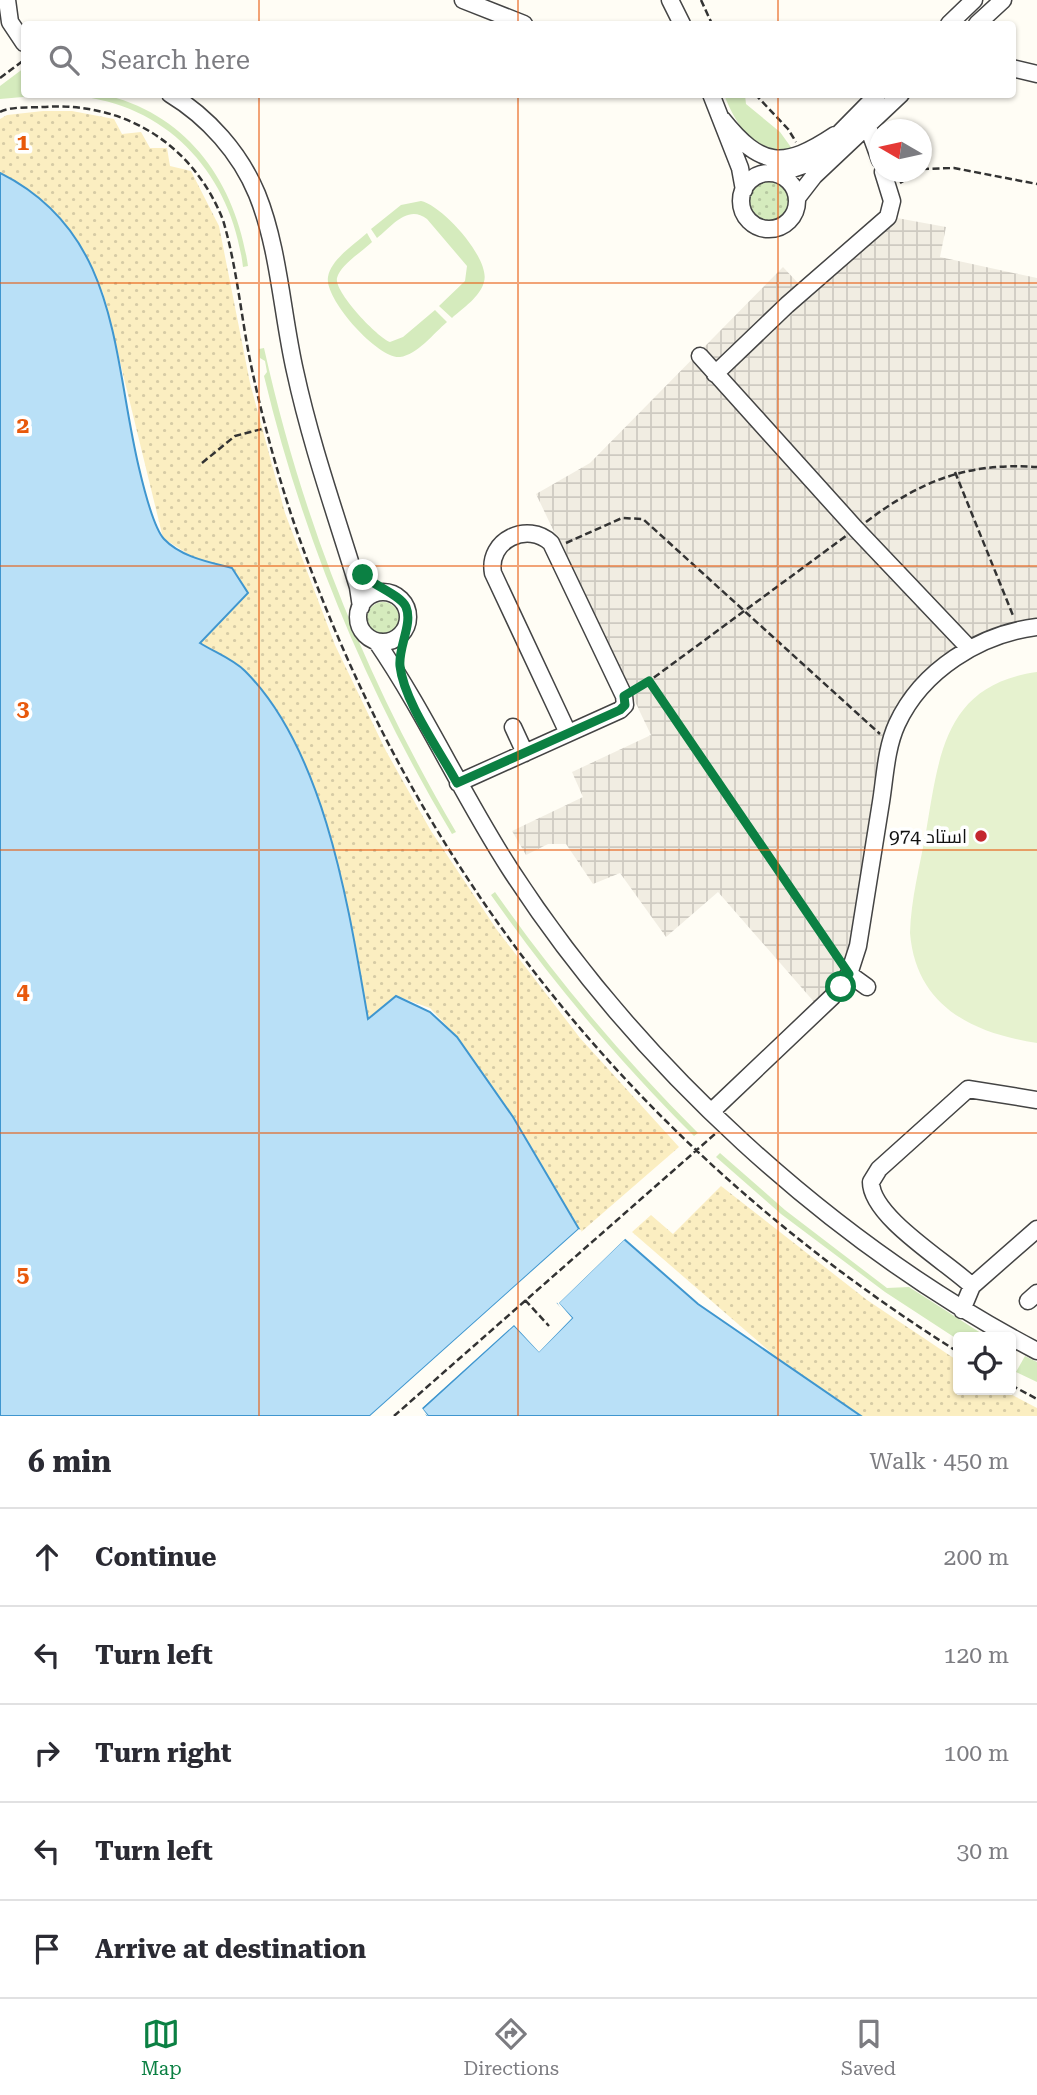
<!DOCTYPE html>
<html lang="en">
<head>
<meta charset="utf-8">
<style>
	body { margin:0; font-family:"Roboto Serif",Cairo,serif; background:#f2f2f3; color:#2b2b33 }
	.controls { position:absolute; right:21px; bottom:21px; display:grid; overflow:hidden; border-radius:7px; box-shadow:0 2px 5px #0004 }
	.controls button { width:63px; height:63px; display:grid; place-items:center; padding:0; border:0; border-bottom:2px solid #e1e1e2; background:#fff; color:#2b2b33; font:35px sans-serif }
	.compass { position:absolute; left:869px; top:119px; width:63px; height:63px; border-radius:50%; background:#fff; box-shadow:0 2px 5px #0004; rotate:279deg }
	.stop { position:absolute; width:21px; height:21px; margin:-16px; border:5px solid #0b8043; border-radius:50%; background:#fff }
	.stop.end { background:#0b8043; border-color:#fff; box-shadow:0 2px 7px #0008 }
	.list { margin:0; padding:0; list-style:none }
	h2 { display:flex; justify-content:space-between; align-items:center; height:91px; margin:0; padding:0 28px; font-size:30px }
	h2 small { font-size:23px; font-weight:400; color:#7c7c81 }
	.list li { display:grid; grid-template-columns:46px 1fr auto; gap:21px; align-items:center; box-sizing:border-box; height:98px; padding:0 28px; border-top:2px solid #e1e1e2 }
	.list b { display:block; font-size:26px; white-space:nowrap }
	.list em { font-size:23px; font-style:normal; color:#7c7c81 }
	.icon { flex:none; width:38px; height:38px; fill:none; stroke:currentColor; stroke-width:2; stroke-linecap:round; stroke-linejoin:round }
	.map { position:relative; flex:none; width:1037px; height:1416px; overflow:hidden }
	.search { position:absolute; background:#fff; box-shadow:0 2px 5px #0004; left:21px; right:21px; top:21px; height:77px; display:flex; align-items:center; gap:18px; box-sizing:border-box; padding:0 24px; border-radius:7px; color:#7c7c81; font-size:26px }
	.sheet { height:581px; background:#fff }
	nav { display:flex; justify-content:space-around; align-items:center; box-sizing:border-box; height:98px; border-top:2px solid #e1e1e2; background:#fff; font-size:19px; color:#7c7c81 }
	nav a { display:grid; justify-items:center; gap:4px }
	nav .on { color:#0b8043 }
	.map>svg:first-child { display:block }
	.grass { fill:#d5ebbd }
	.sand { fill:url(#sand-dots) }
	.garden { fill:url(#garden-dots) }
	.pitch { fill:#e6f2cf }
	.plaza { fill:url(#plaza-grid) }
	.water { fill:#b9e0f7; stroke:#3f96cf; stroke-width:2 }
	.pier { fill:#fffdf5 }
	.lines { fill:none; stroke-linecap:round; stroke-linejoin:round }
	.minor-casing { stroke:#444; stroke-width:19 }
	.path { stroke:#333; stroke-width:2.5; stroke-dasharray:7 3.5; stroke-linecap:butt }
	.minor { stroke:#fff; stroke-width:16 }
	.route { stroke:#0b8043; stroke-width:9 }
	.grid { fill:none; stroke:#e8590c; stroke-width:2; stroke-opacity:0.55 }
	.poi-dot { fill:#c4262e; stroke:#fff; stroke-width:2.5 }
	.labels { text-anchor:middle; stroke-width:7; stroke-linejoin:round; paint-order:stroke }
	.poi-label { font-size:19px; fill:#111; stroke:#fff; text-anchor:end }
	.grid-label { font-size:23px; text-anchor:middle; font-weight:bold; fill:#e8590c; stroke:#fff; stroke-width:7; stroke-linejoin:round; paint-order:stroke }
</style>
</head>
<body>
<div class="map">
<svg width="1037" height="1416" viewBox="0 0 1037 1416">
	<defs>
		<pattern id="sand-dots" width="8" height="8" patternUnits="userSpaceOnUse" patternTransform="scale(1.75)"><rect width="8" height="8" fill="#fbeec1"/><path d="M2 2h.1M6 6h.1" fill="none" stroke="#d6cba5" stroke-width="1.8" stroke-linecap="round"/></pattern>
		<pattern id="garden-dots" width="8" height="8" patternUnits="userSpaceOnUse" patternTransform="scale(1.75)"><rect width="8" height="8" fill="#d5ebbd"/><path d="M2 2h.1M6 6h.1" fill="none" stroke="#b6c8a1" stroke-width="1.8" stroke-linecap="round"/></pattern>
		<pattern id="plaza-grid" width="8" height="8" patternUnits="userSpaceOnUse" patternTransform="scale(1.75)"><rect width="8" height="8" fill="#f1ede2"/><path d="M0 4h8M4 0v8" fill="none" stroke="#cecac1"/></pattern>
	</defs>
	<rect width="100%" height="100%" fill="#fffdf5"/>
	<path class="grass" d="M 24,68 L 24,94 L 101,94 C 188,113 236,183 248,266 L 243,267 C 232,176 169,104 75,96 C 49,94 25,97 0,99 L 0,86 Z
		M 724,95 L 745,95 L 746,104 L 780,132 L 793,150 C 753,152 738,128 724,95 Z
		M 421,201 C 442,205 491,259 484,282 C 480,297 463,308 452,318 L 439,306 L 465,281 L 467,266 L 427,219 C 408,204 392,226 377,238 L 371,229 L 401,205 Z
		M 367,233 L 372,242 C 363,251 340,265 337,278 C 334,292 377,337 390,342 L 403,337 L 435,310 L 447,322 C 434,333 417,355 400,357 C 378,359 324,299 328,277 C 331,259 354,245 367,233 Z
		M 264,348 C 303,523 365,677 456,832 L 452,834 C 366,690 303,539 264,376 L 267,372 L 265,361 L 260,358 L 259,349 Z
		M 495,892 C 556,979 623,1058 698,1133 L 694,1136 C 619,1061 552,982 491,895 Z
		M 720,1153 L 785,1210 L 887,1288 L 909,1287 L 987,1337 L 957,1339 L 885,1292 L 781,1214 L 716,1157 Z
		M 1025,1356 L 1037,1362 L 1037,1382 L 1016,1372 Z"/>
	<path class="sand" d="M 43,111 L 72,111 L 114,119 L 122,134 L 141,132 L 150,148 L 167,148 L 170,166 L 191,171 L 219,226 L 250,383 L 285,513 L 335,645 L 386,751 L 431,831 L 497,930 L 580,1038 L 679,1147 L 581,1232 L 516,1121 L 457,1037 L 430,1008 L 396,996 L 368,1020 L 353,931 L 328,832 L 305,767 L 244,670 L 199,643 L 232,568 L 194,558 L 163,538 L 103,292 L 0,174 L 0,119 L 7,115 Z
		M 721,1186 L 867,1300 L 958,1361 L 958,1390 L 1003,1390 L 1037,1408 L 1037,1416 L 859,1416 L 775,1356 L 632,1232 L 651,1215 L 673,1234 Z"/>
	<path class="garden" d="M749 202a20 20 0 1 1 40 0a20 20 0 1 1-40 0Z
		M367 618a16 16 0 1 1 32 0a16 16 0 1 1-32 0Z"/>
	<path class="pitch" d="M 1037,672 L 1037,1043 C 972,1033 916,1006 910,933 C 911,899 920,865 926,832 C 939,756 944,685 1037,672 Z"/>
	<path class="plaza" d="M 897,218 L 946,227 L 940,257 L 1037,278 L 1037,621 L 965,644 L 885,738 L 845,969 L 815,1003 L 718,892 L 666,937 L 620,873 L 593,884 L 566,844 L 548,844 L 526,855 L 512,831 L 583,797 L 572,772 L 651,735 L 536,494 L 590,463 L 783,267 L 811,297 Z"/>
	<path class="water" d="M 0,173 C 120,233 112,355 139,468 C 143,485 153,527 164,539 C 181,557 209,562 232,568 L 248,593 L 200,643 C 214,652 233,659 245,671 C 326,752 349,910 368,1019 L 396,996 L 430,1012 L 457,1037 L 513,1117 L 579,1229 L 370,1416 L 0,1416 Z
		M 624,1239 L 698,1304 L 861,1416 L 428,1416 L 422,1409 L 514,1325 L 539,1351 L 572,1318 L 558,1303 Z"/>
	<path class="pier" d="M 579,1229 L 582,1231 L 376,1416 L 370,1416 Z
		M 622,1237 L 627,1237 L 559,1303 L 572,1318 L 539,1352 L 514,1325 L 422,1408 L 428,1416 L 419,1411 L 419,1406 L 513,1322 L 517,1322 L 539,1347 L 567,1318 L 556,1301 Z"/>
	<g class="lines">
		<g class="minor-casing">
			<path id="minor" d="M 7,0 L 10,22 L 24,43
				M 463,0 L 524,24
				M 670,0 L 682,24
				M 949,24 L 974,0
				M 977,24 L 1003,0
				M 1012,68 L 1037,74
				M 170,94 C 208,117 240,153 257,194 C 279,248 282,314 295,371 C 311,445 336,515 358,587 L 361,607
				M 711,94 L 740,168 L 744,190
				M 722,119 C 761,168 784,169 835,135
				M 868,127 L 880,160
				M741 201a28 28 0 1 1 56 0a28 28 0 1 1-56 0Z
				M 778,174 L 810,163 L 878,94
				M 797,198 L 814,176 L 901,94
				M 700,356 L 856,529 L 969,648
				M 715,374 L 787,305 L 888,217 L 892,201 L 883,172
				M358 617a25 25 0 1 1 50 0a25 25 0 1 1-50 0Z
				M 376,641 C 426,714 462,795 510,869 C 637,1065 831,1243 1037,1351
				M 513,727 L 525,753
				M 458,783 L 620,710 L 625,705 L 624,696 L 551,543 C 528,521 487,540 493,573 L 568,733
				M 849,974 L 867,987
				M 712,1111 L 832,997 L 849,974 L 858,946 C 866,898 873,850 881,802 C 885,777 886,748 897,724 C 922,670 980,634 1037,627
				M 972,1286 C 947,1262 871,1217 871,1182 L 879,1169 L 968,1089 L 1037,1100
				M 1028,1301 L 1037,1293
				M 962,1310 L 972,1286 L 1037,1229"/>
		</g>
		<path class="path" d="M 701,0 L 712,24
			M 0,78 L 24,60
			M 755,94 L 788,129 L 796,142
			M 0,112 C 12,106 29,108 42,107 C 124,101 193,144 223,220 C 237,267 241,317 251,365 C 262,417 276,469 293,520 C 415,877 641,1152 958,1352
			M 922,169 L 954,168 L 1037,184
			M 900,183 L 918,172
			M 202,463 L 235,436 L 266,428
			M 955,472 L 1014,618
			M 866,522 C 920,481 968,462 1037,467
			M 566,543 L 622,518 L 643,519 L 880,734
			M 649,681 L 838,959
			M 637,690 L 846,536
			M 525,1300 L 549,1326
			M 1011,1385 L 1037,1399
			M 394,1416 L 715,1134"/>
		<use href="#minor" class="minor"/>
	</g>
	<g class="lines">
		<path class="route" d="M 363,575 C 374,586 401,595 406,607 C 413,624 398,647 400,666 C 404,702 440,751 457,783 L 620,710 L 625,705 L 624,696 L 649,681 L 849,974 L 841,987"/>
	</g>
	<path class="grid" d="M 259,0 L 259,24M 518,0 L 518,24M 778,0 L 778,24M 259,94 L 259,1416M 518,94 L 518,1416M 778,94 L 778,1416M 0,283 L 1037,283M 0,566 L 1037,566M 0,850 L 1037,850M 0,1133 L 1037,1133"/>
	<circle class="poi-dot" cx="981" cy="836" r="7"/>
	<g class="labels">
		<g class="poi-label">
			<text x="967" y="843">استاد 974</text>
		</g>
	</g>
	<g class="grid-label">
		<text x="23" y="150">1</text>
		<text x="23" y="433">2</text>
		<text x="23" y="716">3</text>
		<text x="23" y="999">4</text>
		<text x="23" y="1282">5</text>
	</g>
</svg>
<div class="controls">
<button><svg class="icon" aria-label="locate" viewBox="0 0 24 24"><circle cx="12" cy="12" r="6"/><path d="M12 2v4M12 18v4M2 12h4M18 12h4"/></svg></button>
</div>
<svg class="compass" viewBox="-18 -18 36 36"><path d="M0-13l5 13h-10z" fill="#e53935"/><path d="M0 13l5-13h-10z" fill="#7c7c81"/></svg>
<div class="stop" style="left:841px;top:987px"></div>
<div class="stop end" style="left:363px;top:575px"></div>
<div class="search"><svg class="icon" aria-label="search" viewBox="0 0 24 24"><circle cx="10" cy="10" r="6"/><path d="M15 15l6 6"/></svg>Search here</div>
</div>
<section class="sheet">
<h2>6 min<small>Walk · 450 m</small></h2>
<ul class="list">
<li><svg class="icon" aria-label="ahead" viewBox="0 0 24 24"><path d="M12 20V5M6 11l6-6 6 6"/></svg><div><b>Continue</b></div><em>200 m</em></li>
<li><svg class="icon" aria-label="left" viewBox="0 0 24 24"><path d="M17 20v-9H6M10 6l-5 5 5 5"/></svg><div><b>Turn left</b></div><em>120 m</em></li>
<li><svg class="icon" aria-label="right" viewBox="0 0 24 24"><path d="M7 20v-9h11M14 6l5 5-5 5"/></svg><div><b>Turn right</b></div><em>100 m</em></li>
<li><svg class="icon" aria-label="left" viewBox="0 0 24 24"><path d="M17 20v-9H6M10 6l-5 5 5 5"/></svg><div><b>Turn left</b></div><em>30 m</em></li>
<li><svg class="icon" aria-label="arrive" viewBox="0 0 24 24"><path d="M6 21V4h12l-3 4 3 4H6"/></svg><div><b>Arrive at destination</b></div></li>
</ul>
</section>
<nav>
<a class="on"><svg class="icon" aria-label="map" viewBox="0 0 24 24"><path d="M3 6l6-2 6 2 6-2v14l-6 2-6-2-6 2zM9 4v14M15 6v14"/></svg>Map</a>
<a><svg class="icon" aria-label="directions" viewBox="0 0 24 24"><path d="M12 3l9 9-9 9-9-9zM9 14v-3h6M13 9l2 2-2 2"/></svg>Directions</a>
<a><svg class="icon" aria-label="saved" viewBox="0 0 24 24"><path d="M7 4h10v16l-5-4-5 4z"/></svg>Saved</a>
</nav>
</body>
</html>
